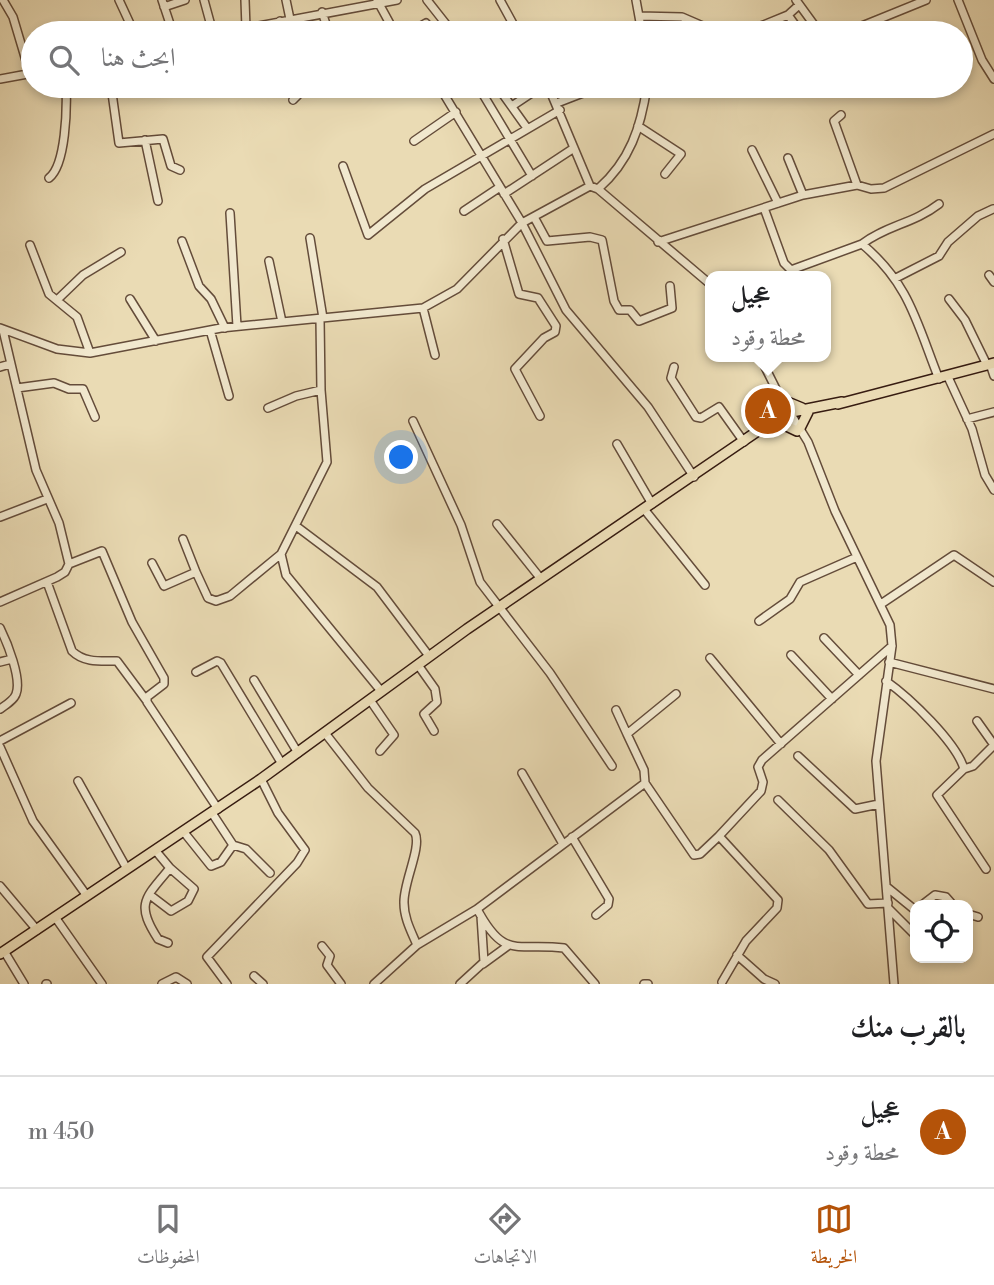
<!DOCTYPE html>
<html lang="ar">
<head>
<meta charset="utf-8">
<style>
	body { margin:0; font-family:"Libre Bodoni",Amiri,serif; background:#f2f2f2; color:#202124; direction:rtl }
	.controls { position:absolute; right:21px; bottom:21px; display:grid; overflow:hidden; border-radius:14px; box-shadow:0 4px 10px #0003 }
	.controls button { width:63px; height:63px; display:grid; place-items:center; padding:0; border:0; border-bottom:2px solid #e0e0e0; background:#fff; color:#202124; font:35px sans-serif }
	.you { position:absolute; left:402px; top:458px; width:24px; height:24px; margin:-18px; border:5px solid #fff; border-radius:50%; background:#1a73e8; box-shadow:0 0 0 10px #1a73e833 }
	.badge { display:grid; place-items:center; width:46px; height:46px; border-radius:50%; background:#b45309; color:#fff; font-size:23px; font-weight:700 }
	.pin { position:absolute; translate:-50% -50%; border:4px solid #fff; box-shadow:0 2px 7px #0006 }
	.popup { position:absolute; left:705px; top:271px; width:126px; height:91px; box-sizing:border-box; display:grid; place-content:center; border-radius:14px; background:#fff; filter:drop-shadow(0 2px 5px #0005); font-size:23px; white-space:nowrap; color:#757577 }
	.popup b { font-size:26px; color:#202124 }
	.popup::after { content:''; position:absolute; left:50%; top:100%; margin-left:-14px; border:14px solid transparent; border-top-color:#fff }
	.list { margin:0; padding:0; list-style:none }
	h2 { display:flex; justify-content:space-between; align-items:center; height:91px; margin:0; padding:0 28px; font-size:30px }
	h2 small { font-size:23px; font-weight:400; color:#757577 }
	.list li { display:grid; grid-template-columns:46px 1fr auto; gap:21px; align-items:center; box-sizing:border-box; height:112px; padding:0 28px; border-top:2px solid #e0e0e0 }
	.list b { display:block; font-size:26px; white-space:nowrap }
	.list p { margin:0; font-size:23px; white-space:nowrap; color:#757577 }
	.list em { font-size:23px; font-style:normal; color:#757577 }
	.icon { flex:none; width:38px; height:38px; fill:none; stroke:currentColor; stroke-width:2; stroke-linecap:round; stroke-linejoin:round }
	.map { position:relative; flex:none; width:994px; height:984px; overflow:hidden; direction:ltr }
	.search { position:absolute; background:#fff; box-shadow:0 4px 10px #0003; left:21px; right:21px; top:21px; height:77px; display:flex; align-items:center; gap:18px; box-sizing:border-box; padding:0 24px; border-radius:38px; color:#757577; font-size:26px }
	.sheet { height:203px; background:#fff }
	nav { display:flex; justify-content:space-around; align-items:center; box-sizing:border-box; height:98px; border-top:2px solid #e0e0e0; background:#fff; font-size:19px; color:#757577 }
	nav a { display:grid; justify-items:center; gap:4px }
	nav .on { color:#b45309 }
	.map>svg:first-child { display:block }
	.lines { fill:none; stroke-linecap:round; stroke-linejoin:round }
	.minor-casing { stroke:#644c3a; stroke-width:10 }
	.major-casing { stroke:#371c11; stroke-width:12 }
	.minor { stroke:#f1e8ce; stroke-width:7 }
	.major { stroke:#eadbb4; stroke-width:9 }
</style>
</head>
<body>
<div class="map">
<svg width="994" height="984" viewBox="0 0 994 984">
	<rect width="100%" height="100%" fill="#eadbb4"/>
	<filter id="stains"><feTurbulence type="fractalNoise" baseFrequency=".00286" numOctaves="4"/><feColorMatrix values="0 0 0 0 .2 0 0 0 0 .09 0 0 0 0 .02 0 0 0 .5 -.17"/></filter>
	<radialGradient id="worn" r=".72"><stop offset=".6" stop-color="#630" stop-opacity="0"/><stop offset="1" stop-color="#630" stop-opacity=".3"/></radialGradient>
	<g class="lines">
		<g class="minor-casing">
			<path id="minor" d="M 3,0 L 13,17 L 30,74
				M 119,0 L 132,28 L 131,33
				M 162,0 L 173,33
				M 204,0 L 213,33
				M 245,0 L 246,28
				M 286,0 L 290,19
				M 377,0 L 395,33
				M 427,0 L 453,33
				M 500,0 L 518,33
				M 636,0 L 642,33
				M 796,0 L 820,33
				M 958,0 L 982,60 L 994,79
				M 164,7 L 185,0
				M 322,12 L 329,33
				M 788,15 L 801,33
				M 639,16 L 682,17 L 719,33
				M 280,21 L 283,33
				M 862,26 L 926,0
				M 221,33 L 397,0
				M 409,33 L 426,23 L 435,33
				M 744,33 L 761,26
				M 764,33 L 761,26 L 788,15 L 799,5
				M 822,33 L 862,26 L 876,33
				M 0,79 L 33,73
				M 111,86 L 119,143 L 163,139 L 171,166 L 180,170
				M 439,86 L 522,223 L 566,310 L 648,407 L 694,477
				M 478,86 L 532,176
				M 497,86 L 527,128
				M 548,86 L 590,186 L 598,189 L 710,284
				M 717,86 L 717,88
				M 785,86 L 786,88
				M 343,92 L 344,86
				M 293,100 L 298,95 L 299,86
				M 557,103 L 601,86
				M 512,106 L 542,86
				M 841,115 L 834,121 L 857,185
				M 638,126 L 681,154 L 665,174
				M 145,140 L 158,201
				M 414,141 L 456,112
				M 752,150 L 778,203
				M 788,158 L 803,195
				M 343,166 L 368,235 L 425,189 L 560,110
				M 49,178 C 66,165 67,108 66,86
				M 598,189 C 630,161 641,127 647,86
				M 504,194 L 574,148
				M 764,208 L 784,263 L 791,270 L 862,244 C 910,284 917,324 939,379
				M 464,211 L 500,187
				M 230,213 L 237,326
				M 534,217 L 547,241 L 590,237 L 602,240 L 614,301 L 619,310 L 630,310 L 639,321 L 672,308 L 670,286
				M 310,238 L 323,318
				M 503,239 L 519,294 L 538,298 L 556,326 L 555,332 L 544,338 L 515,369 L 540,416
				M 182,241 L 199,286 L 211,299 L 225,328
				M 658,242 L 803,195 L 857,185 L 871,189 L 884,188 L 994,134
				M 862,244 C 887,225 913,224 939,204
				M 30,245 L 49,294 L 77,317 L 90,353
				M 269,261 L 282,322
				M 989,275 L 994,282
				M 896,278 L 939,256 L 948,242 L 978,216 L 993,209
				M 130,299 L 156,341
				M 949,299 L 965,320 L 987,365
				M 57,300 L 83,275 L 121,252
				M 423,308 L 435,355
				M 320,319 L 321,390 L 327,462 L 281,554 L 286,575 L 381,691
				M 0,328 L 57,349 L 90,353 L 221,328 L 423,308 L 457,289 L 522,223 L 590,186
				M 210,330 L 229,396
				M 760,357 L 797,431
				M 990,364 L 994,376
				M 0,367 L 10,364
				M 674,367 L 671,378 L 696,417 L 701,418 L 719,407 L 744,442
				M 948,377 L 972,429 L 985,475 L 994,490
				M 17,388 L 54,383 L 69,389 L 83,389 L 95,417
				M 775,388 L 808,442 L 835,511 L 890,625 L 892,646 L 876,761 L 894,984
				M 268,408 L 296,396 L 321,390
				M 967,419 L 994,412
				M 413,421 L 461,525 L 480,582 L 550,673 L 612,766
				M 617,444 L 652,504
				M 644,509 L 705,585
				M 0,517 L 47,499
				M 497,524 L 541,579
				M 296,526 L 377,587 L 429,656
				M 183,539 L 196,572
				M 152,563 L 164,586 L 196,572 L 208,598 L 216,601 L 230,596 L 281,554
				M 69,564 L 102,551 L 132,622 L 164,678 L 164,684 L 147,697 L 147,702 L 218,809
				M 47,582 L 72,651 C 84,663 101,661 117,661 L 146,700
				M 0,602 L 57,577 L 65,572 L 69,564 L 59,523 L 36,470 L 3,330
				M 881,604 L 954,555 L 994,582
				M 759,621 L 790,599 L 800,582 L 857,557
				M 0,628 C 7,642 22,679 16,694 C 14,700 6,705 0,709
				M 824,638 L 859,675
				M 791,655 L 832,699
				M 710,658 L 781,744
				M 0,662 L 12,659
				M 889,662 L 994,689
				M 418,665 L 435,689 L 437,702 L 424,714 L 434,731
				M 196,672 L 217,661 L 221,663 L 282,764
				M 254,680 L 298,753
				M 886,681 C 909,697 957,743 964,769 L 973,766 L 994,745
				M 370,700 L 394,735 L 380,751
				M 616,710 L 627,734
				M 977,721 L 994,745
				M 325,733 L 368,788 L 415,833 C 422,847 403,883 404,903 C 404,918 411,931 417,945 L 374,984
				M 0,741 L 71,703
				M 0,747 L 33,821 L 87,896
				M 798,756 L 855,809 L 879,804
				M 964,769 L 937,795 L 986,869
				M 522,773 L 563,844
				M 78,781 L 127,869
				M 645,783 L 644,770 L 627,734 L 676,694
				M 778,800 L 829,850 L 868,904 L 888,903
				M 212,813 L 233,845 L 246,849 L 270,873
				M 183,831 L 211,866 L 221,862 L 233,845
				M 719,836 L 761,791 L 763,782 L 758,767 L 762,760 L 892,646
				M 572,837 L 609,899 L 608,905 L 596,915
				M 155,850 L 170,868 C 145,898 135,904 158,939 L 168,943
				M 0,886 L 37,930
				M 888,888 L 915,910
				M 150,895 L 171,911 L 188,901 L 194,889 L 170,868
				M 922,905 L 935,895 L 946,897 L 953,905
				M 477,909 C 505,961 516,942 564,948 L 595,984
				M 889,909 L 915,935
				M 968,914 L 978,917
				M 55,917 L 102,984
				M 417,945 L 477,909 L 645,783 L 694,855 L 700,854 L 719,836 L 778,900 L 777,908 L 746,941 L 722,982
				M 322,946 L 330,956 L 327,965 L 341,984
				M 4,951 L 24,984
				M 737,955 L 764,979 L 775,984
				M 483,964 L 509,945
				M 254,976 L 263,984
				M 46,984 L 47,984
				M 162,984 L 176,977 L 187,984
				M 227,984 L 207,957 L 297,863 L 305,850 L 278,813 L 261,779
				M 460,984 L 484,962 L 481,916
				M 644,984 L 648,984"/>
		</g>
		<g class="major-casing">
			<path id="major" d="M 785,401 L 802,408
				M 838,404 L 994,363
				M 778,422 L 797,431
				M 800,428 L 808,412
				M 0,954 L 261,779 L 467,629 L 771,422 L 792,412 L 842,402"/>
		</g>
		<use href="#minor" class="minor"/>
		<use href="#major" class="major"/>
	</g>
	<rect width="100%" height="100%" filter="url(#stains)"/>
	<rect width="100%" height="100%" fill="url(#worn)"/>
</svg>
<div class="controls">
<button><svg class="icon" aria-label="locate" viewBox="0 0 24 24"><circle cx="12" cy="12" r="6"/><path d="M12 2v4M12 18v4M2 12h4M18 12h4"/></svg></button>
</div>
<div class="you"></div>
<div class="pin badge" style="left:768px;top:411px">A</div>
<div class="popup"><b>عجيل</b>محطة وقود</div>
<div class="search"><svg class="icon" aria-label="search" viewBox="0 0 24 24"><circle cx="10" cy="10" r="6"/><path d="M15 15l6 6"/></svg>ابحث هنا</div>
</div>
<section class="sheet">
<h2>بالقرب منك<small></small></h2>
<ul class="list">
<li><span class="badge">A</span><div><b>عجيل</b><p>محطة وقود</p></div><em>450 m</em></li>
</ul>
</section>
<nav>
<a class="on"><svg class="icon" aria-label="map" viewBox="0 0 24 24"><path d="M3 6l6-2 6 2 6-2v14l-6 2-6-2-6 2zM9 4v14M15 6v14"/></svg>الخريطة</a>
<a><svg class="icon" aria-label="directions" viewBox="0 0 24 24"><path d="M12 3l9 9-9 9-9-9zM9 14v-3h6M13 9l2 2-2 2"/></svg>الاتجاهات</a>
<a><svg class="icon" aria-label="saved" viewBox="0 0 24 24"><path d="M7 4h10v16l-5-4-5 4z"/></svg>المحفوظات</a>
</nav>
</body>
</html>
